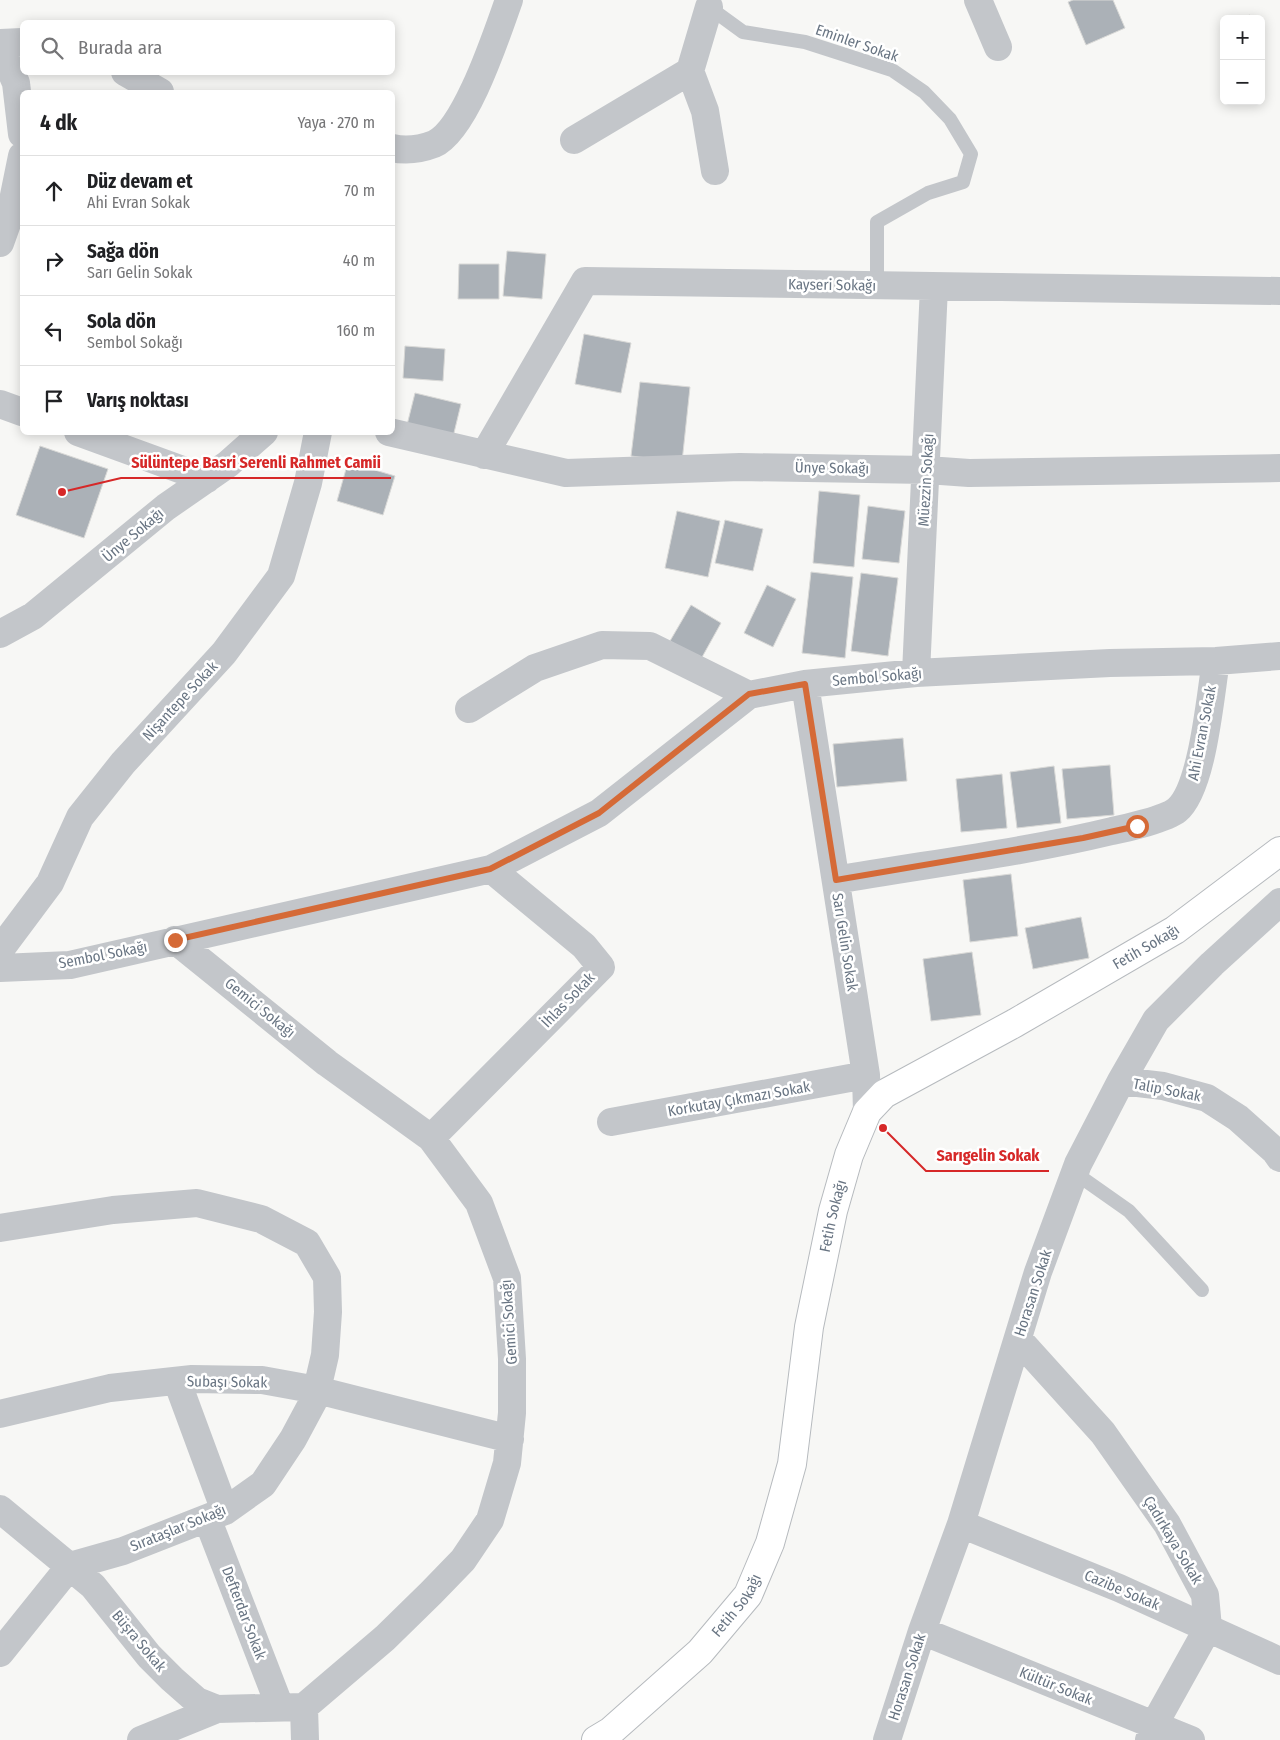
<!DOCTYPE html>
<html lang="tr">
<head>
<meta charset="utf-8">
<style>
	body { margin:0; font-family:"Fira Sans Condensed",sans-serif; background:#f2f2f2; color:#202124 }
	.controls { position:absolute; right:15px; top:15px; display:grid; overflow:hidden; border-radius:8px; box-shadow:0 2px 12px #0003 }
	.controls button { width:45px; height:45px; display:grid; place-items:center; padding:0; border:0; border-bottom:1px solid #e0e0e0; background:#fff; color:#202124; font:25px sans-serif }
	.stop { position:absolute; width:15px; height:15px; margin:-11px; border:4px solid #d56a37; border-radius:50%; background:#fff }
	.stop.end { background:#d56a37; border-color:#fff; box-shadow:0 1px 5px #0008 }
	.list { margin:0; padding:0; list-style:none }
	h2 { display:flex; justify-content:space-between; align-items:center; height:65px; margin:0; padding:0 20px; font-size:21px }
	h2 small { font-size:16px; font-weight:400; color:#757577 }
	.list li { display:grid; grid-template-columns:32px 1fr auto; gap:15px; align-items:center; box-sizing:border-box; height:70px; padding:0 20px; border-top:1px solid #e0e0e0 }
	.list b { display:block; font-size:19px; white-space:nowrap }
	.list p { margin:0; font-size:16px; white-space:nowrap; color:#757577 }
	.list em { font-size:16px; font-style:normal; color:#757577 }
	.icon { flex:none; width:28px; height:28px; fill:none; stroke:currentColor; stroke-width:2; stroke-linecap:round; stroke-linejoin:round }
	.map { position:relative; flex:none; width:1280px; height:1740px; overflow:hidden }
	.search { position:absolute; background:#fff; box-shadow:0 2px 12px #0003; left:20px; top:20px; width:375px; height:55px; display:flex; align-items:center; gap:12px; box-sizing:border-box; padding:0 18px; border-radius:8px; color:#757577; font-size:19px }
	.panel { position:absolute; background:#fff; box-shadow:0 2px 12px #0003; left:20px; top:90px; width:375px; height:345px; border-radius:8px }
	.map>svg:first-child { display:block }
	.building { fill:#abb1b7; stroke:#d9d9d7 }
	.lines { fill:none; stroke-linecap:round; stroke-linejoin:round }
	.secondary-casing { stroke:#b6babe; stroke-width:30 }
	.lane { stroke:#c3c6ca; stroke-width:14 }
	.street { stroke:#c3c6ca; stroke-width:28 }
	.secondary { stroke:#fff; stroke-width:28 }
	.route { stroke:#d56a37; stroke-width:6 }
	.labels { text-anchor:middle; stroke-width:5; stroke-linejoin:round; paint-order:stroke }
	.street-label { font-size:15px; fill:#697583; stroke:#fff }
	.leader { fill:none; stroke:#d62828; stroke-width:2 }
	.callout-dot { fill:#d62828; stroke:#fff; stroke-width:2 }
	.callout-label { font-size:16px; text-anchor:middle; font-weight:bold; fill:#d62828; stroke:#fff; stroke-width:5; stroke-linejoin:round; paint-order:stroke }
</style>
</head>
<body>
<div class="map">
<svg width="1280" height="1740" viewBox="0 0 1280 1740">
	<rect width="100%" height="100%" fill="#f7f7f5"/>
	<path class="building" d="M 1073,0 L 1113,0 L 1125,28 L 1086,45 L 1068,2 Z
		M 1250,15 L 1252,19 L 1237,19 Z
		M 507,251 L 546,254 L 542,299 L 503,296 Z
		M 459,264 L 499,264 L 499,299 L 458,299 Z
		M 584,334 L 631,343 L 621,393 L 575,384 Z
		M 405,346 L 445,349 L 443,381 L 403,378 Z
		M 640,382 L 690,387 L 682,462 L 631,456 Z
		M 415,393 L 461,404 L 452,441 L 406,429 Z
		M 40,446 L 108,469 L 84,538 L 16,515 Z
		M 348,462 L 395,476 L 383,515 L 337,501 Z
		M 819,491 L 860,495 L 854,567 L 813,563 Z
		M 868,506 L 905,511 L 899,563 L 862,559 Z
		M 677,511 L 720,521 L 708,577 L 665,568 Z
		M 725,520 L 763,529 L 753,571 L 715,563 Z
		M 811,572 L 853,577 L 845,658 L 802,653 Z
		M 861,573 L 898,578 L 888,656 L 851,651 Z
		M 767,585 L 796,599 L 773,647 L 744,633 Z
		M 691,605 L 721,623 L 701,659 L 670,641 Z
		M 903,738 L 907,781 L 837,787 L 833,744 Z
		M 1110,765 L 1114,815 L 1067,819 L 1062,769 Z
		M 1054,766 L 1061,823 L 1017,828 L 1010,772 Z
		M 1002,774 L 1007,828 L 961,832 L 956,779 Z
		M 1011,874 L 1018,936 L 970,942 L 963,880 Z
		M 1081,917 L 1089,958 L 1033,969 L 1025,928 Z
		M 972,952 L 981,1015 L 931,1021 L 923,959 Z"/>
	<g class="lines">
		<g class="secondary-casing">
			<g id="secondary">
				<path id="s1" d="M 596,1740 L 611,1731 L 700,1652 L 748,1595 L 770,1543 L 792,1464 L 809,1327 L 833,1211 L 849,1155 L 867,1112 L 884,1094 L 1015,1023 L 1175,930 L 1280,851"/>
			</g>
		</g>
		<path class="lane" d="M 706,5 L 743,32 L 805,42 L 892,70 L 924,92 L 950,119 L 971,154 L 963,182 L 928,193 L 877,222 L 877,286
			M 1075,1173 L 1129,1211 L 1202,1290"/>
		<path class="street" d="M 978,0 L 998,47
			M 0,43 L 22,42
			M 0,46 L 16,83 L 22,134
			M 690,71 L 705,111 L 715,171
			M 125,72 L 160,92
			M 574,140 L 690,71 L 709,7
			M 392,148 C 405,151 421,149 434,144 C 466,130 497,33 509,0
			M 0,243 L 10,215 L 22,156
			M 0,404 L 22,412
			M 78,432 L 207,479
			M 389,432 L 566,473 L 740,467 L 927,470 L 969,473 L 1280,468
			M 484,455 L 585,281 L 1280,291
			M 0,634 L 33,616 L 166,507 L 228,464 L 264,432
			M 916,673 L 934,287
			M 805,684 L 866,1075 L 867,1112
			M 469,709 L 535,668 L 602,645 L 650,646 L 749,695
			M 836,880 C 928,864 1021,853 1112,831 C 1127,828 1166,819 1177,810 C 1203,788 1210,696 1216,661
			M 175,940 L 327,1063 L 431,1138 L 479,1203 L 507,1278 L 512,1359 L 512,1413 L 507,1463 L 490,1520 L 463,1560 L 431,1593 L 385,1638 L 304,1707 L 305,1740
			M 0,950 L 50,883 L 80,817 L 123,763 L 224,653 L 281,576 L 308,483 L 318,432
			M 0,968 L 70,965 L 491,869 L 599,813 L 749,695 L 805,684 L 916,673 L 1110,663 L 1216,661 L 1280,656
			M 1121,1081 L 1163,1086 L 1207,1098 L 1238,1118 L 1275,1151 L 1280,1158
			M 611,1122 L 866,1075
			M 431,1138 L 601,967 L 584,946 L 491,869
			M 0,1228 L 113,1210 L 197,1203 L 261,1219 L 307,1243 L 327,1277 L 328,1312 L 325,1355 L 315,1398 L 293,1439 L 263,1484 L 225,1511 L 123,1551 L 70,1566 L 0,1653
			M 1018,1339 L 1103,1433 L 1167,1524 L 1205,1595 L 1208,1628 L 1154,1725 L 1149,1740
			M 177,1381 L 225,1511
			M 0,1414 L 110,1388 L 192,1379 L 262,1380 L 317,1390 L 510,1439
			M 0,1509 L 93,1586 L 149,1656 L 172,1679 L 197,1701 L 217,1709 L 304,1707
			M 207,1518 L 280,1707
			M 961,1524 L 1119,1588 L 1280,1661
			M 922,1631 L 1191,1740
			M 141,1740 L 217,1709
			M 887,1740 L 922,1631 L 961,1524 L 1038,1272 L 1078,1164 L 1121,1081 L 1156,1020 L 1212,964 L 1280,902"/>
		<use href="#secondary" class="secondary"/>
	</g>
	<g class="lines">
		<path class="route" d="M 175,940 L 490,869 L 599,813 L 749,694 L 805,684 L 836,880 L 1083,838 L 1137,826"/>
	</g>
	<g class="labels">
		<g class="street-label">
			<text transform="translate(857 43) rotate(19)" y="5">Eminler Sokak</text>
			<text transform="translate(832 285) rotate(1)" y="5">Kayseri Sokağı</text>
			<text transform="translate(832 468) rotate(1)" y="5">Ünye Sokağı</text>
			<text transform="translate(926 480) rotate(-87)" y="5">Müezzin Sokağı</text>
			<text transform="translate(133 535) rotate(-40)" y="5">Ünye Sokağı</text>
			<text transform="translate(877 677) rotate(-5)" y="5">Sembol Sokağı</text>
			<text transform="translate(180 701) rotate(-47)" y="5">Nişantepe Sokak</text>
			<text transform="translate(1202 733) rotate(-79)" y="5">Ahi Evran Sokak</text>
			<text transform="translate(845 942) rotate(81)" y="5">Sarı Gelin Sokak</text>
			<text dy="5" stroke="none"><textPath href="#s1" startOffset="1036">Fetih Sokağı</textPath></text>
			<text transform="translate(103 955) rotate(-11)" y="5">Sembol Sokağı</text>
			<text transform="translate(568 1000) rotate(-46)" y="5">İhlas Sokak</text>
			<text transform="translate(260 1008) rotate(39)" y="5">Gemici Sokağı</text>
			<text transform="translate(1167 1090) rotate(11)" y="5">Talip Sokak</text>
			<text transform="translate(739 1099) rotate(-10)" y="5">Korkutay Çıkmazı Sokak</text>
			<text dy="5" stroke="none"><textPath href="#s1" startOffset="601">Fetih Sokağı</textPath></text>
			<text transform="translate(1033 1293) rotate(-72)" y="5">Horasan Sokak</text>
			<text transform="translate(509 1322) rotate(-94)" y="5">Gemici Sokağı</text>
			<text transform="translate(227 1382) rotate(1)" y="5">Subaşı Sokak</text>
			<text transform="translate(178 1528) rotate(-22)" y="5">Sırataşlar Sokağı</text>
			<text transform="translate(1173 1540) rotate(59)" y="5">Çadırkaya Sokak</text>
			<text transform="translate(1122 1590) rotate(23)" y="5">Cazibe Sokak</text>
			<text dy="5" stroke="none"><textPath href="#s1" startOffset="196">Fetih Sokağı</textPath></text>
			<text transform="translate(244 1613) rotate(69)" y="5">Defterdar Sokak</text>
			<text transform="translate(139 1641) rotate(50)" y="5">Büşra Sokak</text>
			<text transform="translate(907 1677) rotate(-72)" y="5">Horasan Sokak</text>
			<text transform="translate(1056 1686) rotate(22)" y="5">Kültür Sokak</text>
		</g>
	</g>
	<path class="leader" d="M62 492L121 478H391M883 1128L926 1171H1049"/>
	<g class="callout-dot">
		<circle cx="62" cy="492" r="5"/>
		<circle cx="883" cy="1128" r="5"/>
	</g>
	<g class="callout-label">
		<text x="256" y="468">Sülüntepe Basri Serenli Rahmet Camii</text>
		<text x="988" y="1161">Sarıgelin Sokak</text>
	</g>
</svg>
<div class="controls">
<button>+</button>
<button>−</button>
</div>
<div class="stop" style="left:1137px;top:826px"></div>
<div class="stop end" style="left:175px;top:940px"></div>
<div class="search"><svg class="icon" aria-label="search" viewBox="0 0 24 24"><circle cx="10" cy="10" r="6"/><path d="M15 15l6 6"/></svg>Burada ara</div>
<section class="panel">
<h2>4 dk<small>Yaya · 270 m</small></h2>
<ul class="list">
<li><svg class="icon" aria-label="ahead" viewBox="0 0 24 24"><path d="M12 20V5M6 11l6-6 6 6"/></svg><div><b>Düz devam et</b><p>Ahi Evran Sokak</p></div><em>70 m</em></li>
<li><svg class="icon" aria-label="right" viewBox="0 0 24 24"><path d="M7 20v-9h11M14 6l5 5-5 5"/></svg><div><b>Sağa dön</b><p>Sarı Gelin Sokak</p></div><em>40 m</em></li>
<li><svg class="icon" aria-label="left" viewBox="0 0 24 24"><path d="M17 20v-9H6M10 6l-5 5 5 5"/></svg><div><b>Sola dön</b><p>Sembol Sokağı</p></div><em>160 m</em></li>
<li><svg class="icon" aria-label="arrive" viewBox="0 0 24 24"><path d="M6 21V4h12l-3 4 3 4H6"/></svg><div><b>Varış noktası</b></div></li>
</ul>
</section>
</div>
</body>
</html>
